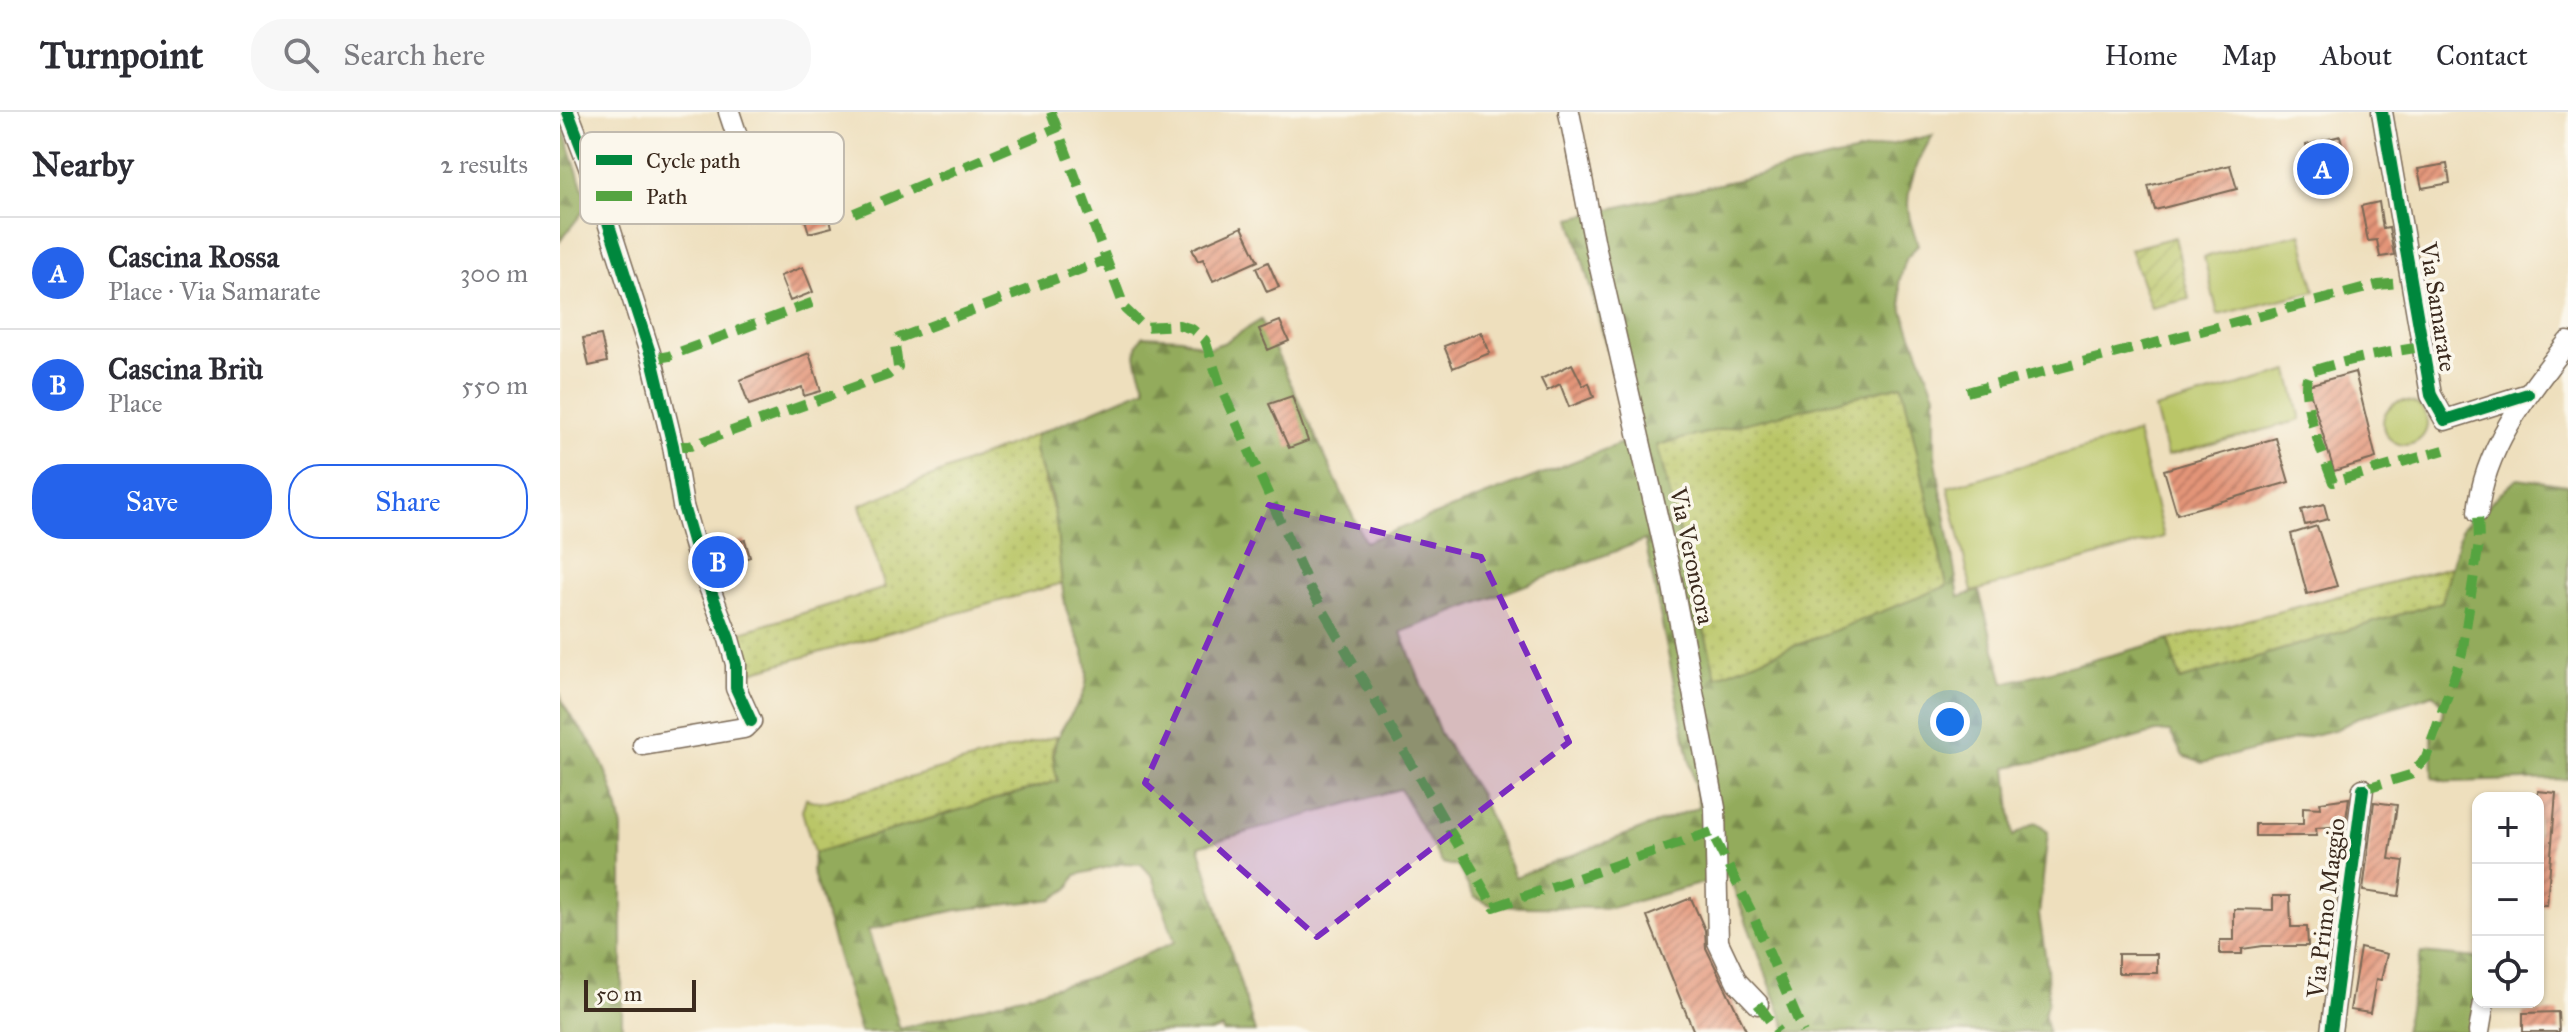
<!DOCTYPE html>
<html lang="en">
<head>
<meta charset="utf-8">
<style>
	body { margin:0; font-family:"IM FELL Great Primer",serif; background:#f7f7f7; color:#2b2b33 }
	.controls { position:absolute; right:24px; bottom:24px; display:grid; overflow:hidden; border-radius:16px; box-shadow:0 2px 6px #0004 }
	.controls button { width:72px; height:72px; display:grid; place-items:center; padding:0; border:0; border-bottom:2px solid #e1e1e2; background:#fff; color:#2b2b33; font:40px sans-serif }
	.scale { position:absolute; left:24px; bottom:20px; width:112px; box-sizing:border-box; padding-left:8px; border:4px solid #3b2a1e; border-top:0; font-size:22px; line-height:28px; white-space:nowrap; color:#3b2a1e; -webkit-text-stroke:6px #fbf7ec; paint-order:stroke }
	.you { position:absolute; left:1390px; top:610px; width:28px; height:28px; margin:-20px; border:6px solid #fff; border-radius:50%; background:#1a73e8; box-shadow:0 0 0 12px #1a73e833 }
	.badge { display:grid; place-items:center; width:52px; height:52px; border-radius:50%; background:#2563eb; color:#fff; font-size:26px; font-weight:700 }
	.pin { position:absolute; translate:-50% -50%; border:4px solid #fff; box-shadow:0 2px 8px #0006 }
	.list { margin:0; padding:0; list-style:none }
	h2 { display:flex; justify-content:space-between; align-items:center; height:104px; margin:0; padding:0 32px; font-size:34px }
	h2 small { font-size:26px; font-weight:400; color:#7c7c81 }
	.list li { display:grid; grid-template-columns:52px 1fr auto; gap:24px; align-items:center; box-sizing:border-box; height:112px; padding:0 32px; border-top:2px solid #e1e1e2 }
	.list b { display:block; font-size:30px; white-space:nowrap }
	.list p { margin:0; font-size:26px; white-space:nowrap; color:#7c7c81 }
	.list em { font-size:26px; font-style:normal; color:#7c7c81 }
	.actions { display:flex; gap:16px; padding:24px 32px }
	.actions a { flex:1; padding:18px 0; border:2px solid #2563eb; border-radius:32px; text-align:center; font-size:28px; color:#2563eb }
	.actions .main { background:#2563eb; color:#fff }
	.icon { flex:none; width:44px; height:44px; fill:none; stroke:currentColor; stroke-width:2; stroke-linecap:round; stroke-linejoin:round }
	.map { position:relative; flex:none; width:2008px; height:920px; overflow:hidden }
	header { display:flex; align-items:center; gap:48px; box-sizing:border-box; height:112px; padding:0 40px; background:#fff; border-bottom:2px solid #e1e1e2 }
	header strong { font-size:38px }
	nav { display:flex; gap:44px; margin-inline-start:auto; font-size:28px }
	.search { width:560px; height:72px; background:#f7f7f7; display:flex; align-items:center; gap:20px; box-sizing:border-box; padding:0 28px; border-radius:32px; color:#7c7c81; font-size:30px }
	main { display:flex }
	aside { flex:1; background:#fff }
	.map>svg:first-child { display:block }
	.grass { fill:url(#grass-dots); stroke:#7a7842; stroke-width:2 }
	.forest { fill:url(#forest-firs); stroke:#676a3d; stroke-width:2; fill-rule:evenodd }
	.park { fill:#bac667; stroke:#7a7842; stroke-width:2 }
	.garden { fill:url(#garden-furrows); stroke:#7a7842; stroke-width:2 }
	.building { fill:url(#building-hatch) }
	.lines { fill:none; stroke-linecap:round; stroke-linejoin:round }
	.minor-casing { stroke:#7a6956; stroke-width:23 }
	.minor { stroke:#fff; stroke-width:20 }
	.quiet { stroke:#54a441; stroke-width:10; stroke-dasharray:20 10; stroke-linecap:butt }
	.cycleway-casing { stroke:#fbf7ec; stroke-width:17 }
	.cycleway { stroke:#00873e; stroke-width:12 }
	.marked { fill:#7b2cbf; fill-opacity:0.2; stroke:#7b2cbf; stroke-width:6; stroke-dasharray:16 10; stroke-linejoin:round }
	.labels { text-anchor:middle; stroke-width:7; stroke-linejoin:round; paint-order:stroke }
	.street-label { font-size:24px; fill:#3b2a1e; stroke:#fbf7ec }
	.key { fill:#fbf7ec; stroke:#c1baae; stroke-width:2 }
	.key-label { font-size:22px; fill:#3b2a1e }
</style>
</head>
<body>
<header>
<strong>Turnpoint</strong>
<div class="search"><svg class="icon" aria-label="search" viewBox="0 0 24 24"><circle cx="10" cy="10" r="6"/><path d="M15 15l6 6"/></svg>Search here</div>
<nav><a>Home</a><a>Map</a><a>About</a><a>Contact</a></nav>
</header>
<main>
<aside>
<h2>Nearby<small>2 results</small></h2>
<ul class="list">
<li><span class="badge">A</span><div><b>Cascina Rossa</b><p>Place · Via Samarate</p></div><em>300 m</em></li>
<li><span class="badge">B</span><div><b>Cascina Briù</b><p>Place</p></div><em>550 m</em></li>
</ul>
<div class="actions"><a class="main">Save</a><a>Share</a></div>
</aside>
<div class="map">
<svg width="2008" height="920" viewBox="0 0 2008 920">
	<defs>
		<pattern id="grass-dots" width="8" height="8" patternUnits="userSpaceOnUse" patternTransform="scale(2)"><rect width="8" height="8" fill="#bac667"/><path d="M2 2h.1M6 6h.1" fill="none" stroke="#a1aa59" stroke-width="1.8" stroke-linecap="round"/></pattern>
		<pattern id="forest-firs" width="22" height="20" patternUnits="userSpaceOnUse" patternTransform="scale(2)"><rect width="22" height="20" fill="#93ab5c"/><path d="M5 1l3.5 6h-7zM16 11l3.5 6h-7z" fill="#798b4b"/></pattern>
		<pattern id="garden-furrows" width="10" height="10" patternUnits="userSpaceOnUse" patternTransform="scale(2)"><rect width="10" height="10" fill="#bac667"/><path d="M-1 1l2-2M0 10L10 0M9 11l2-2" fill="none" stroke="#a1aa59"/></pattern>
		<pattern id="building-hatch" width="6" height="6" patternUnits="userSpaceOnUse" patternTransform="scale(2)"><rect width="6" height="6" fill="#e39478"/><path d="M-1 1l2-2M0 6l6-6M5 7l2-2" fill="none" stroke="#b97962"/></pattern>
	</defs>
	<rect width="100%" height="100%" fill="#fbf7ec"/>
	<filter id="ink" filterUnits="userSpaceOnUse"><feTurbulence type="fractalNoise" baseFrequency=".0125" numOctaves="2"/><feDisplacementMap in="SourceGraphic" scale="16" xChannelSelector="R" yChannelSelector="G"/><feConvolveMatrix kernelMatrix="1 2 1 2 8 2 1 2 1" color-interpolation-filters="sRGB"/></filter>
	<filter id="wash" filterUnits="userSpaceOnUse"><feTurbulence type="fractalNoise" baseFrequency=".006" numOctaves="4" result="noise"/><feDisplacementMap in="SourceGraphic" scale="32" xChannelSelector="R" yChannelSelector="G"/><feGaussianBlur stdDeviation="1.8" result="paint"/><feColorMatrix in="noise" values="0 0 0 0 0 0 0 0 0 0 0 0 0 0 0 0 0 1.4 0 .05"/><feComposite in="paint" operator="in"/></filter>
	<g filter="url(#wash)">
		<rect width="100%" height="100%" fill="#eedfbd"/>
		<path class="grass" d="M 1343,272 L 1388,474 L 1156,565 L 1097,333 Z
			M 477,322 L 475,338 L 498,413 L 503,471 L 188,561 L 178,521 L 325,476 L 300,393 Z
			M 1891,455 L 1882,490 L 1620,568 L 1609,528 Z
			M 497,624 L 492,640 L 498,669 L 254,741 L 242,699 L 246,686 L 250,689 L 267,689 Z"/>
		<path class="forest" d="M 0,6 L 28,93 L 0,129 Z
			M 1373,23 C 1360,44 1344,77 1349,102 C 1350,112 1355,122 1358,133 L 1346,147 L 1339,170 L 1343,199 L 1375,282 L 1375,343 L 1399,485 L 1419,479 L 1444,571 L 1609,528 L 1620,568 L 1882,490 L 1902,415 L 1958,366 L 2008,373 L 2008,667 L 1889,670 L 1873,666 L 1872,623 L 1883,603 L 1884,593 L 1874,582 L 1800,605 L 1777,617 L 1642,651 L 1623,644 L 1610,620 L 1596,620 L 1515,643 L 1447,655 L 1453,724 L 1476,711 L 1488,720 L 1479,803 L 1487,855 L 1488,888 L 1484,903 L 1488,920 L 1228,920 L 1169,764 L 1051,796 L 965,795 L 933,794 L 914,785 L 898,755 L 882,751 L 840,677 L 639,734 L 695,920 L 663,920 L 662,916 L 650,920 L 300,920 L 252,758 L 254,741 L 498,669 C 479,611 530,605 527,556 C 525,533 509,515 505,492 C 498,456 500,420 491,383 C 487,366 474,348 475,330 L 477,322 L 586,276 C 580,257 569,240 583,224 L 621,226 L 647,236 L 663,231 L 701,208 L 805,430 L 1072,327 L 1011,106 ZM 1342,273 L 1387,474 L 1156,565 L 1097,333 ZM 1085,428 L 1139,695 L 955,765 L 920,683 L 880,621 L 841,520 ZM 564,751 L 581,752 L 593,765 L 615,830 L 532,865 L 340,917 L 308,818 L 397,798 L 493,787 L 509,776 L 516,763 Z
			M 0,581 C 4,601 22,616 33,634 C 48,660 57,687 62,717 L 62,920 L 0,920 Z
			M 1861,841 L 1918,846 L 1918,882 L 1912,920 L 1844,920 Z"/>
		<path class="park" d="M 1741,121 L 1755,179 L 1658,203 L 1644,145 Z
			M 1729,259 L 1741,308 L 1607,344 L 1595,297 Z
			M1823 311a22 22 0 1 1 44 0a22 22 0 1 1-44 0Z
			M 1577,321 L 1604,425 L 1412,480 L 1388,375 Z"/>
		<path class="garden" d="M 1615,125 L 1629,187 L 1591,196 L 1570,137 Z"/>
		<g id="blocks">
			<path class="building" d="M 1780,24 L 1785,42 L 1771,46 L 1777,68 L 1756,73 L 1746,33 Z
				M 1887,52 L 1890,71 L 1862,76 L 1858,57 Z
				M 1670,53 L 1677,77 L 1595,98 L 1588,74 Z
				M 1819,90 L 1823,117 L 1829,116 L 1834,143 L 1820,145 L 1817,128 L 1808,129 L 1801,94 Z
				M 266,91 L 272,115 L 249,121 L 242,97 Z
				M 682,115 L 698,149 L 653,169 L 643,147 L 638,149 L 632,137 Z
				M 708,150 L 719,175 L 707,180 L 696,156 Z
				M 243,155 L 253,180 L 230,189 L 220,164 Z
				M 720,209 L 729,229 L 708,238 L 699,217 Z
				M 921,220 L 930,241 L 893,256 L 884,234 Z
				M 41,223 L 47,250 L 29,254 L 23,226 Z
				M 249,241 L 261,279 L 244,284 L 242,275 L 189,293 L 180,268 Z
				M 1012,252 L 1023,274 L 1029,271 L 1034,285 L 1009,295 L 1000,272 L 987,279 L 981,267 Z
				M 1795,260 L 1816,346 L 1774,359 L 1748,273 Z
				M 732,284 L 748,329 L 729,336 L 709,292 Z
				M 1716,326 L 1729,370 L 1617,402 L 1604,358 Z
				M 1764,392 L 1768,407 L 1745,413 L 1741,398 Z
				M 1757,414 L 1777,474 L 1747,482 L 1731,422 Z
				M 185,428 L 190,445 L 158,455 L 161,469 L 149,438 Z
				M 1978,679 L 1996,681 L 1987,793 L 1978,793 Z
				M 1789,686 L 1785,714 L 1756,716 L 1757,724 L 1695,724 L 1695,712 L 1743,712 L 1743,695 L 1761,696 L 1760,690 Z
				M 1814,690 L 1837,693 L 1829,747 L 1844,749 L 1839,784 L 1803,779 Z
				M 1713,784 L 1730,784 L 1731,815 L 1747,815 L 1748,834 L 1703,834 L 1682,837 L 1682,842 L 1660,842 L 1660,828 L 1674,828 L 1674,797 L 1713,798 Z
				M 1131,786 L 1145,818 L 1146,836 L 1187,920 L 1134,920 L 1120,886 L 1087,804 Z
				M 1800,836 L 1827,842 L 1821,868 L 1816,867 L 1810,901 L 1790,898 Z
				M 1558,842 L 1597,842 L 1597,861 L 1558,861 Z
				M 1998,900 L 1999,920 L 1963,920 L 1963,901 Z"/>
		</g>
	</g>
	<g filter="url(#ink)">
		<use href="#blocks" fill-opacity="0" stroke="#7a6956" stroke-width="2"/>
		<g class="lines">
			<g class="minor-casing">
				<path id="minor" d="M 8,0 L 37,76 L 92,247 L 113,334 L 123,394 L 138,446 L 169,527 L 176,552 L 176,576 L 191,609 L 184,616 L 83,633
					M 169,0 L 192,69
					M 1009,0 L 1036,138 L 1112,469 L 1155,696 L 1158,830 L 1177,870 L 1198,892
					M 1822,0 L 1871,283 L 1885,308 L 1968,282
					M 37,76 L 266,68
					M 1918,400 C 1924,335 1969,280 2008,230
					M 1771,920 L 1803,677
					M 1919,920 L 1924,890"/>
			</g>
			<use href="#minor" class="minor"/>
			<path class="quiet" d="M 491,0 L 565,197 L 584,215 L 619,213 L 632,217 L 645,228 L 661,276 L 750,476 L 773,515
				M 294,101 L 499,15
				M 1861,235 C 1822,241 1786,248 1749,260 C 1737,283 1764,345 1773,370 L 1884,338
				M 92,247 L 109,244 L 254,190
				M 1407,280 L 1818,173 L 1851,170
				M 113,334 L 130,334 L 328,263 L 338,255 L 335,233 L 339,226 L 548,147
				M 769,509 L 934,795 L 1155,719
				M 1803,677 L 1850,663 L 1866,646 L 1902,542 L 1919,430 L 1918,400
				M 1155,728 L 1191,799 L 1243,920
				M 1198,892 L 1218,920"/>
			<g class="cycleway-casing">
				<path id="cycleway" d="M 8,0 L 37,76 L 92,247 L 113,334 L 123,394 L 138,446 L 169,527 L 176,552 L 176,576 L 191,609
					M 1822,0 L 1871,283 L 1885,308 L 1968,282
					M 1771,920 L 1803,677"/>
			</g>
			<use href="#cycleway" class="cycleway"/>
		</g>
	</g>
	<path class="marked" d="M 709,393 L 921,445 L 1009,630 L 757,825 L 585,671 Z"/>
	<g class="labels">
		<g class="street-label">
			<text transform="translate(1878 195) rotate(81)" y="8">Via Samarate</text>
			<text transform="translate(1132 444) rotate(78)" y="8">Via Veroncora</text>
			<text transform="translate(1766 796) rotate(-83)" y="8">Via Primo Maggio</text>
		</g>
	</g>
	<rect x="20" y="20" width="264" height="92" rx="12" class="key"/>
	<rect x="36" y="43" width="36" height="10" fill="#00873e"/>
	<rect x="36" y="79" width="36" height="10" fill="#54a441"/>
	<g class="key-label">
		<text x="86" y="56">Cycle path</text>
		<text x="86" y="92">Path</text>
	</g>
</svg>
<div class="controls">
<button>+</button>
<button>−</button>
<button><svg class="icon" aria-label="locate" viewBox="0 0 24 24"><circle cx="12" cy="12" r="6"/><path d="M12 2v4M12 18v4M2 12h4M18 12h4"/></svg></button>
</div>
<div class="scale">50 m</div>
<div class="you"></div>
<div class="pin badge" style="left:1763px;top:57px">A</div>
<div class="pin badge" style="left:158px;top:450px">B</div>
</div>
</main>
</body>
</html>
